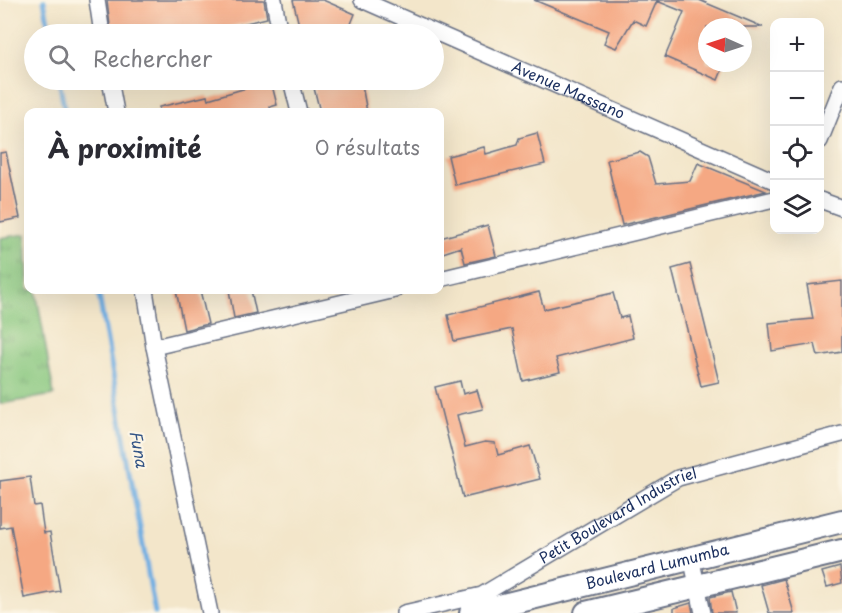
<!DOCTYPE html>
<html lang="fr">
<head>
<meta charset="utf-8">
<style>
	body { margin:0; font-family:"Playpen Sans",sans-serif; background:#f2f2f3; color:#2b2b33 }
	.controls { position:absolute; right:18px; top:18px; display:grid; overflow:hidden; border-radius:12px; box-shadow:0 6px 24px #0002 }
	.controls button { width:54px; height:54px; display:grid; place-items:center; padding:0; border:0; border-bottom:2px solid #e1e1e2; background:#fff; color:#2b2b33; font:30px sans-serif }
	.compass { position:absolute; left:698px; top:18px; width:54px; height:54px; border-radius:50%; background:#fff; box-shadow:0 6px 24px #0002; rotate:273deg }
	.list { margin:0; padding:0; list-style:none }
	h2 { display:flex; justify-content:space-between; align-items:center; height:78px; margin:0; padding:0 24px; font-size:26px }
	h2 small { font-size:20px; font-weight:400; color:#7c7c81 }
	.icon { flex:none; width:33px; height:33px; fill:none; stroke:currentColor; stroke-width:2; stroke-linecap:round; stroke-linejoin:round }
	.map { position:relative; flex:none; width:842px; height:613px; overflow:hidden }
	.search { position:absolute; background:#fff; box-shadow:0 6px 24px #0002; left:24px; top:24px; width:420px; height:66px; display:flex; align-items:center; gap:15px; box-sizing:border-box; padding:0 21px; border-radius:33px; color:#7c7c81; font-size:22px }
	.panel { position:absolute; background:#fff; box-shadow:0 6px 24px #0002; left:24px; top:108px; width:420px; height:186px; border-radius:12px }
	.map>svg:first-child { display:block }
	.grass { fill:url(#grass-tufts); stroke:#527b6e; stroke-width:1.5 }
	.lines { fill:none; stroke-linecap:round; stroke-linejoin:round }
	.stream { stroke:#6faee2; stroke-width:5 }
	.building { fill:#f5a883 }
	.minor-casing { stroke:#676f84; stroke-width:18 }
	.secondary-casing { stroke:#676f84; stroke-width:26 }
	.minor { stroke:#fff; stroke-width:15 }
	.secondary { stroke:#fff; stroke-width:22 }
	.labels { text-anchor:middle; stroke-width:4.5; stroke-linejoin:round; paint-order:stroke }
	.street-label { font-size:15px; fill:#1b2f5e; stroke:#fcf5e5 }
	.water-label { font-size:16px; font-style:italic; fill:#345586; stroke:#fcf5e5 }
</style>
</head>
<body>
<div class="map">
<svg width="842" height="613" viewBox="0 0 842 613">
	<defs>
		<pattern id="grass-tufts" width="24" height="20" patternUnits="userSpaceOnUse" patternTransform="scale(1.5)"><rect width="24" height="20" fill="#88c77f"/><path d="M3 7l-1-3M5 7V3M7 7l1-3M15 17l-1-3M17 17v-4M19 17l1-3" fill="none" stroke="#6ea26b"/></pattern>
	</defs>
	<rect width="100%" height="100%" fill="#fcf5e5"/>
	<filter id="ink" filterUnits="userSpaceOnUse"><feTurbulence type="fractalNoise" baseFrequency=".0167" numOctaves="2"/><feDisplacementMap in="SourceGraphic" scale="12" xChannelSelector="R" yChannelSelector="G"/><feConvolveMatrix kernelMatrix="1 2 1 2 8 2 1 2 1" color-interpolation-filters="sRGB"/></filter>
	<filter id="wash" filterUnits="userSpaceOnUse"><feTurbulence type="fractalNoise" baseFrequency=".008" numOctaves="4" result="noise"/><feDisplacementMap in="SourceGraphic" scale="24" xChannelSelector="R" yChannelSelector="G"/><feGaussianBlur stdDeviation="1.35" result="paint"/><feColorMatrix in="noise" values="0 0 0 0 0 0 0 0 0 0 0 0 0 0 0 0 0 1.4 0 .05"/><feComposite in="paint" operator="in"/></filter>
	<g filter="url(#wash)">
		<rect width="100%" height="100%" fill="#f3e6ca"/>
		<path class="grass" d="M 26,234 L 28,290 L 36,290 L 54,395 L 0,404 L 0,238 Z"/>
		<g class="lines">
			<path class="stream" d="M 44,0 L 50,34
				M 59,80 L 65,112
				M 98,290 L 155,613"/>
		</g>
		<g id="blocks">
			<path class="building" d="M 107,0 L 264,0 L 267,18 L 200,34 L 111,34 Z
				M 293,0 L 323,0 L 355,14 L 347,34 L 301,34 Z
				M 534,0 L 699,0 L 763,27 L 707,27 L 707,63 L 725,63 L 718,80 L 665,57 L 684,12 L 657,1 L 646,26 L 633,20 L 616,48 L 604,43 L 609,31 Z
				M 312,80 L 361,80 L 367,112 L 320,112 Z
				M 271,81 L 277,105 L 270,107 L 271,112 L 159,112 L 159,107 L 207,96 L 208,99 Z
				M 537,133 L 545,164 L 455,185 L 448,156 L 484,147 L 486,154 L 517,145 L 519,138 Z
				M 6,152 L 20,218 L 0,222 L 0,153 Z
				M 640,152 L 648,157 L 656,184 L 690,181 L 698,163 L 766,191 L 622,225 L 607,160 Z
				M 488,225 L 496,256 L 465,263 L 461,247 L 440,254 L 440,238 Z
				M 690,264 L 719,382 L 701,386 L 672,269 Z
				M 842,281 L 842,352 L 818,356 L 815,344 L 772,351 L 769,323 L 813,319 L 807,285 Z
				M 176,290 L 200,290 L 208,324 L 184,330 Z
				M 229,290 L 251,290 L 256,313 L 234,318 Z
				M 539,292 L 544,309 L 613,293 L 620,318 L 628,316 L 633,338 L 556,358 L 560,372 L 523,381 L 512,329 L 454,341 L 448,315 Z
				M 460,381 L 463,394 L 477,390 L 483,409 L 457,415 L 465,447 L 485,442 L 495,443 L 498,455 L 530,446 L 540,479 L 463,498 L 435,387 Z
				M 30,477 L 34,506 L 40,505 L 44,533 L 50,532 L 60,591 L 24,598 L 11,526 L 0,528 L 0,481 Z
				M 840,567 L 842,583 L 827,587 L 822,572 Z
				M 784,579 L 794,613 L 769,613 L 761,585 Z
				M 731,592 L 736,613 L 712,613 L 710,597 Z
				M 691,603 L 693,613 L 674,613 L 674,608 Z"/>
		</g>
	</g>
	<g filter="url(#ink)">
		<use href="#blocks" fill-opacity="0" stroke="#676f84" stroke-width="1.5"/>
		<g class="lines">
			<g class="minor-casing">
				<g id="minor">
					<path d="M 97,0 L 102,34"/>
					<path d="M 274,0 L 280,34"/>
					<path id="s1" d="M 362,0 L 774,181"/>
					<path d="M 110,80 L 116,112"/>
					<path d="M 291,80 L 299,112"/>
					<path d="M 820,141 L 842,86"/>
					<path d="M 820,200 L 842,208"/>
					<path d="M 440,279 L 774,199"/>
					<path d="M 145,290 L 154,347 L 210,613"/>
					<path d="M 154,347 L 395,290"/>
					<path d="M 691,557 L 703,613"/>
					<path id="s2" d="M 404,613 L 482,595 L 678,478 L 842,434"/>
				</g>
			</g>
			<g class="secondary-casing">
				<g id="secondary">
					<path id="s3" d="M 471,613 L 842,521"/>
					<path d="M 586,613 L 842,551"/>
				</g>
			</g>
			<use href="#minor" class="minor"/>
			<use href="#secondary" class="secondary"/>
		</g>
	</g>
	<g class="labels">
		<g class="street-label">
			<text dy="5" stroke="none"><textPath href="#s1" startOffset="225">Avenue Massano</textPath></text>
			<text dy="5" stroke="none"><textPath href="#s2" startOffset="238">Petit Boulevard Industriel</textPath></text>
			<text dy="5" stroke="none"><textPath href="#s3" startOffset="192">Boulevard Lumumba</textPath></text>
		</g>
		<g class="water-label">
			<text transform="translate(139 449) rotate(80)" y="6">Funa</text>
		</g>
	</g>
</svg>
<div class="controls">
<button>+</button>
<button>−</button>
<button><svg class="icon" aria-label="locate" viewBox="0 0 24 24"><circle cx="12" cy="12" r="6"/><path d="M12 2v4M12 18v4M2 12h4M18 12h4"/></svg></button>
<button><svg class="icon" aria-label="layers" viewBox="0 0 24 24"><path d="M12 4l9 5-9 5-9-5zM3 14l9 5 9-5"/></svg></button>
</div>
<svg class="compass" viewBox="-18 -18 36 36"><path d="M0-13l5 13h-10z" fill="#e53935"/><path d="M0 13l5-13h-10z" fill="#7c7c81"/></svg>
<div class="search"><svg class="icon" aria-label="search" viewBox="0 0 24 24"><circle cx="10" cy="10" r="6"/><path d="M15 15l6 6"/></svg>Rechercher</div>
<section class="panel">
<h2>À proximité<small>0 résultats</small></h2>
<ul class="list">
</ul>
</section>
</div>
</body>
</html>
